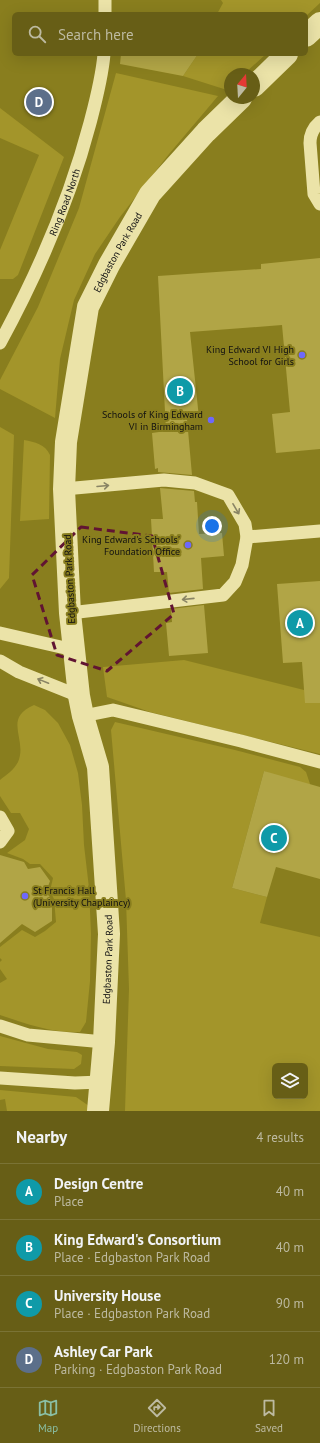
<!DOCTYPE html>
<html lang="en">
<head>
<meta charset="utf-8">
<style>
	body { margin:0; font-family:"PT Sans",sans-serif; background:#6d641f; color:#f1f3f6 }
	.controls { position:absolute; right:12px; bottom:12px; display:grid; overflow:hidden; border-radius:6px; box-shadow:0 4px 16px #0002 }
	.controls button { width:36px; height:36px; display:grid; place-items:center; padding:0; border:0; border-bottom:1px solid #7a7335; background:#675e16; color:#f1f3f6; font:20px sans-serif }
	.compass { position:absolute; left:224px; top:68px; width:36px; height:36px; border-radius:50%; background:#675e16; box-shadow:0 4px 16px #0002; rotate:18deg }
	.you { position:absolute; left:212px; top:526px; width:14px; height:14px; margin:-10px; border:3px solid #fff; border-radius:50%; background:#1a73e8; box-shadow:0 0 0 6px #1a73e833 }
	.badge { display:grid; place-items:center; width:26px; height:26px; border-radius:50%; background:#8abfa5; color:#fff; font-size:13px; font-weight:700 }
	.pin { position:absolute; translate:-50% -50%; border:2px solid #fff; box-shadow:0 1px 4px #0006 }
	.list { margin:0; padding:0; list-style:none }
	h2 { display:flex; justify-content:space-between; align-items:center; height:52px; margin:0; padding:0 16px; font-size:17px }
	h2 small { font-size:13px; font-weight:400; color:#bdbaa1 }
	.list li { display:grid; grid-template-columns:26px 1fr auto; gap:12px; align-items:center; box-sizing:border-box; height:56px; padding:0 16px; border-top:1px solid #7a7335 }
	.list b { display:block; font-size:15px; white-space:nowrap }
	.list p { margin:0; font-size:13px; white-space:nowrap; color:#bdbaa1 }
	.list em { font-size:13px; font-style:normal; color:#bdbaa1 }
	.icon { flex:none; width:22px; height:22px; fill:none; stroke:currentColor; stroke-width:2; stroke-linecap:round; stroke-linejoin:round }
	.map { position:relative; flex:none; width:320px; height:1111px; overflow:hidden }
	.search { position:absolute; background:#675e16; box-shadow:0 4px 16px #0002; left:12px; right:12px; top:12px; height:44px; display:flex; align-items:center; gap:10px; box-sizing:border-box; padding:0 14px; border-radius:6px; color:#bdbaa1; font-size:15px }
	.sheet { height:276px; background:#675e16 }
	nav { display:flex; justify-content:space-around; align-items:center; box-sizing:border-box; height:56px; border-top:1px solid #7a7335; background:#675e16; font-size:11px; color:#bdbaa1 }
	nav a { display:grid; justify-items:center; gap:2px }
	nav .on { color:#8abfa5 }
	.map>svg:first-child { display:block }
	.green { fill:#a3952a; fill-rule:evenodd }
	.building { fill:#b1a546 }
	.lines { fill:none; stroke-linecap:round; stroke-linejoin:round }
	.service { stroke:#ebe3a8; stroke-width:13 }
	.tertiary { stroke:#ebe3a8; stroke-width:22 }
	.oneway { stroke:#898464 }
	.marked { fill:none; stroke:#611432; stroke-width:3; stroke-dasharray:8 5; stroke-linejoin:round }
	.poi-dot { fill:#6e68fa; stroke:#897e1e; stroke-width:1.5 }
	.labels { text-anchor:middle; stroke-width:4; stroke-linejoin:round; paint-order:stroke }
	.street-label { font-size:10px; fill:#111; stroke:#897e1e }
	.poi-label { font-size:10px; fill:#111; stroke:#897e1e; text-anchor:end }
</style>
</head>
<body>
<div class="map">
<svg width="320" height="1111" viewBox="0 0 320 1111">
	<rect width="100%" height="100%" fill="#897e1e"/>
	<path class="green" d="M 221,0 L 320,0 L 320,3 L 306,16 L 306,14 L 217,14 L 223,3 Z
		M 198,54 L 266,54 L 244,74 L 230,74 L 230,87 L 227,90 L 183,76 Z
		M 116,73 L 218,96 L 169,154 L 120,217 L 95,254 L 74,300 L 60,359 L 55,418 L 0,389 L 0,380 L 38,307 L 79,208 Z
		M 0,108 L 64,157 L 18,275 L 13,279 L 0,279 L 0,250 L 39,155 L 0,138 Z
		M 0,427 L 14,435 L 9,578 L 0,589 Z
		M 24,440 C 35,442 45,444 50,455 L 49,519 L 20,521 Z
		M 184,660 L 320,694 L 320,754 L 150,712 L 107,697 L 103,667 Z
		M 34,705 L 45,710 L 58,723 L 70,745 L 78,773 L 82,805 L 84,845 L 89,888 L 91,934 L 90,981 L 86,1022 L 80,1032 C 51,1033 27,1024 0,1015 L 0,983 L 7,979 L 0,969 L 0,962 L 2,960 L 0,958 L 0,947 L 22,930 L 35,937 L 45,931 L 56,922 L 54,899 L 50,891 L 53,878 L 40,864 L 30,864 L 23,859 L 7,853 L 25,840 L 29,829 L 20,813 L 11,813 L 0,796 L 0,780 C 6,775 14,770 18,762 C 28,739 2,719 34,705 Z
		M 115,722 L 235,750 L 300,767 L 306,772 L 313,793 L 264,771 L 232,888 L 267,897 L 260,923 L 320,937 L 320,1111 L 125,1111 L 129,989 L 126,900 L 111,730 ZM 275,1066 L 305,1066 L 305,1096 L 275,1096 Z
		M 0,1036 L 48,1049 L 77,1052 L 82,1055 L 81,1064 L 74,1069 L 0,1066 Z
		M 0,1090 L 76,1097 L 89,1106 L 88,1111 L 7,1111 L 5,1099 L 0,1100 Z"/>
	<path class="building" d="M 121,54 L 198,54 L 183,76 L 120,64 Z
		M 320,258 L 320,449 L 276,453 L 272,414 L 290,412 L 282,325 L 190,332 L 199,418 L 187,419 L 192,475 L 158,472 L 158,468 L 155,469 L 152,433 L 166,431 L 158,276 L 261,269 L 261,264 Z
		M 160,488 L 194,491 L 195,502 L 197,502 L 199,534 L 222,533 L 224,556 L 201,558 L 203,589 L 169,593 L 167,572 L 154,572 L 151,519 L 163,519 Z
		M 320,581 L 320,703 L 305,703 L 302,662 L 283,663 L 277,584 Z
		M 204,605 L 208,653 L 169,656 L 166,623 L 172,622 L 171,609 Z
		M 264,771 L 320,787 L 320,879 L 276,867 L 267,897 L 232,888 Z
		M 0,855 L 24,862 L 28,869 L 40,867 L 50,881 L 46,892 L 52,900 L 52,921 L 35,932 L 22,924 L 0,943 Z"/>
	<g class="lines">
		<g class="service">
			<path d="M 105,0 L 105,14"/>
			<path d="M 320,122 C 313,128 310,134 310,143 L 314,194 L 320,204"/>
			<path id="s1" d="M 0,343 C 38,273 70,199 90,123 C 96,100 102,78 104,54"/>
			<path d="M 64,489 L 164,480 L 195,483 L 228,495 L 245,524 L 247,537 L 242,565 L 235,582 L 223,595 L 70,613"/>
			<path d="M 247,537 L 320,531"/>
			<path d="M 0,633 L 74,650"/>
			<path d="M 0,661 L 19,672 L 79,696"/>
			<path d="M 83,716 L 113,710 L 241,741 L 320,762"/>
			<path d="M 0,817 L 8,831 L 0,842"/>
			<path d="M 0,1026 L 28,1035 L 104,1042"/>
			<path d="M 0,1078 L 75,1083 L 101,1082"/>
		</g>
		<g class="tertiary">
			<path d="M 306,36 L 320,23"/>
			<path d="M 254,86 L 287,54"/>
			<path id="s2" d="M 98,1111 L 104,1042 L 109,934 L 98,767 L 83,716 L 79,696 L 70,613 L 64,489 L 66,442 L 88,307 L 109,265 L 150,194 L 206,132 L 241,98"/>
		</g>
	</g>
	<defs><path id="oneway-shaft" d="M-6 0H5M1.5-3L5.5 0L1.5 3" fill="none" stroke-width="1.6" stroke-linecap="round" stroke-linejoin="round"/></defs>
	<g class="oneway">
		<use href="#oneway-shaft" transform="translate(103 486) rotate(-5)"/>
		<use href="#oneway-shaft" transform="translate(236 509) rotate(60)"/>
		<use href="#oneway-shaft" transform="translate(188 599) rotate(174)"/>
		<use href="#oneway-shaft" transform="translate(43 681) rotate(-158)"/>
	</g>
	<path class="marked" d="M 81,527 L 152,536 L 174,614 L 107,671 L 57,655 L 32,575 Z"/>
	<g class="poi-dot">
		<circle cx="302" cy="355" r="4"/>
		<circle cx="211" cy="420" r="4"/>
		<circle cx="188" cy="545" r="4"/>
		<circle cx="25" cy="896" r="4"/>
	</g>
	<g class="labels">
		<g class="street-label">
			<text dy="4" stroke="none"><textPath href="#s1" startOffset="155">Ring Road North</textPath></text>
			<text dy="4" stroke="none"><textPath href="#s2" startOffset="872">Edgbaston Park Road</textPath></text>
			<text transform="translate(69 579) rotate(-93)" y="4">Edgbaston Park Road</text>
			<text dy="4" stroke="none"><textPath href="#s2" startOffset="152">Edgbaston Park Road</textPath></text>
		</g>
		<g class="poi-label">
			<text x="294" y="353">King Edward VI High<tspan x="294" dy="12">School for Girls</tspan></text>
			<text x="203" y="418">Schools of King Edward<tspan x="203" dy="12">VI in Birmingham</tspan></text>
			<text x="180" y="543">King Edward's Schools'<tspan x="180" dy="12">Foundation Office</tspan></text>
			<text x="33" y="894" text-anchor="start">St Francis Hall<tspan x="33" dy="12">(University Chaplaincy)</tspan></text>
		</g>
	</g>
</svg>
<div class="controls">
<button><svg class="icon" aria-label="layers" viewBox="0 0 24 24"><path d="M12 4l9 5-9 5-9-5zM3 14l9 5 9-5"/></svg></button>
</div>
<svg class="compass" viewBox="-18 -18 36 36"><path d="M0-13l5 13h-10z" fill="#e53935"/><path d="M0 13l5-13h-10z" fill="#bdbaa1"/></svg>
<div class="you"></div>
<div class="pin badge" style="left:300px;top:623px;background:#0f9aa8">A</div>
<div class="pin badge" style="left:180px;top:391px;background:#0f9aa8">B</div>
<div class="pin badge" style="left:274px;top:838px;background:#0f9aa8">C</div>
<div class="pin badge" style="left:39px;top:102px;background:#5c6f8a">D</div>
<div class="search"><svg class="icon" aria-label="search" viewBox="0 0 24 24"><circle cx="10" cy="10" r="6"/><path d="M15 15l6 6"/></svg>Search here</div>
</div>
<section class="sheet">
<h2>Nearby<small>4 results</small></h2>
<ul class="list">
<li><span class="badge" style="background:#0f9aa8">A</span><div><b>Design Centre</b><p>Place</p></div><em>40 m</em></li>
<li><span class="badge" style="background:#0f9aa8">B</span><div><b>King Edward's Consortium</b><p>Place · Edgbaston Park Road</p></div><em>40 m</em></li>
<li><span class="badge" style="background:#0f9aa8">C</span><div><b>University House</b><p>Place · Edgbaston Park Road</p></div><em>90 m</em></li>
<li><span class="badge" style="background:#5c6f8a">D</span><div><b>Ashley Car Park</b><p>Parking · Edgbaston Park Road</p></div><em>120 m</em></li>
</ul>
</section>
<nav>
<a class="on"><svg class="icon" aria-label="map" viewBox="0 0 24 24"><path d="M3 6l6-2 6 2 6-2v14l-6 2-6-2-6 2zM9 4v14M15 6v14"/></svg>Map</a>
<a><svg class="icon" aria-label="directions" viewBox="0 0 24 24"><path d="M12 3l9 9-9 9-9-9zM9 14v-3h6M13 9l2 2-2 2"/></svg>Directions</a>
<a><svg class="icon" aria-label="saved" viewBox="0 0 24 24"><path d="M7 4h10v16l-5-4-5 4z"/></svg>Saved</a>
</nav>
</body>
</html>
